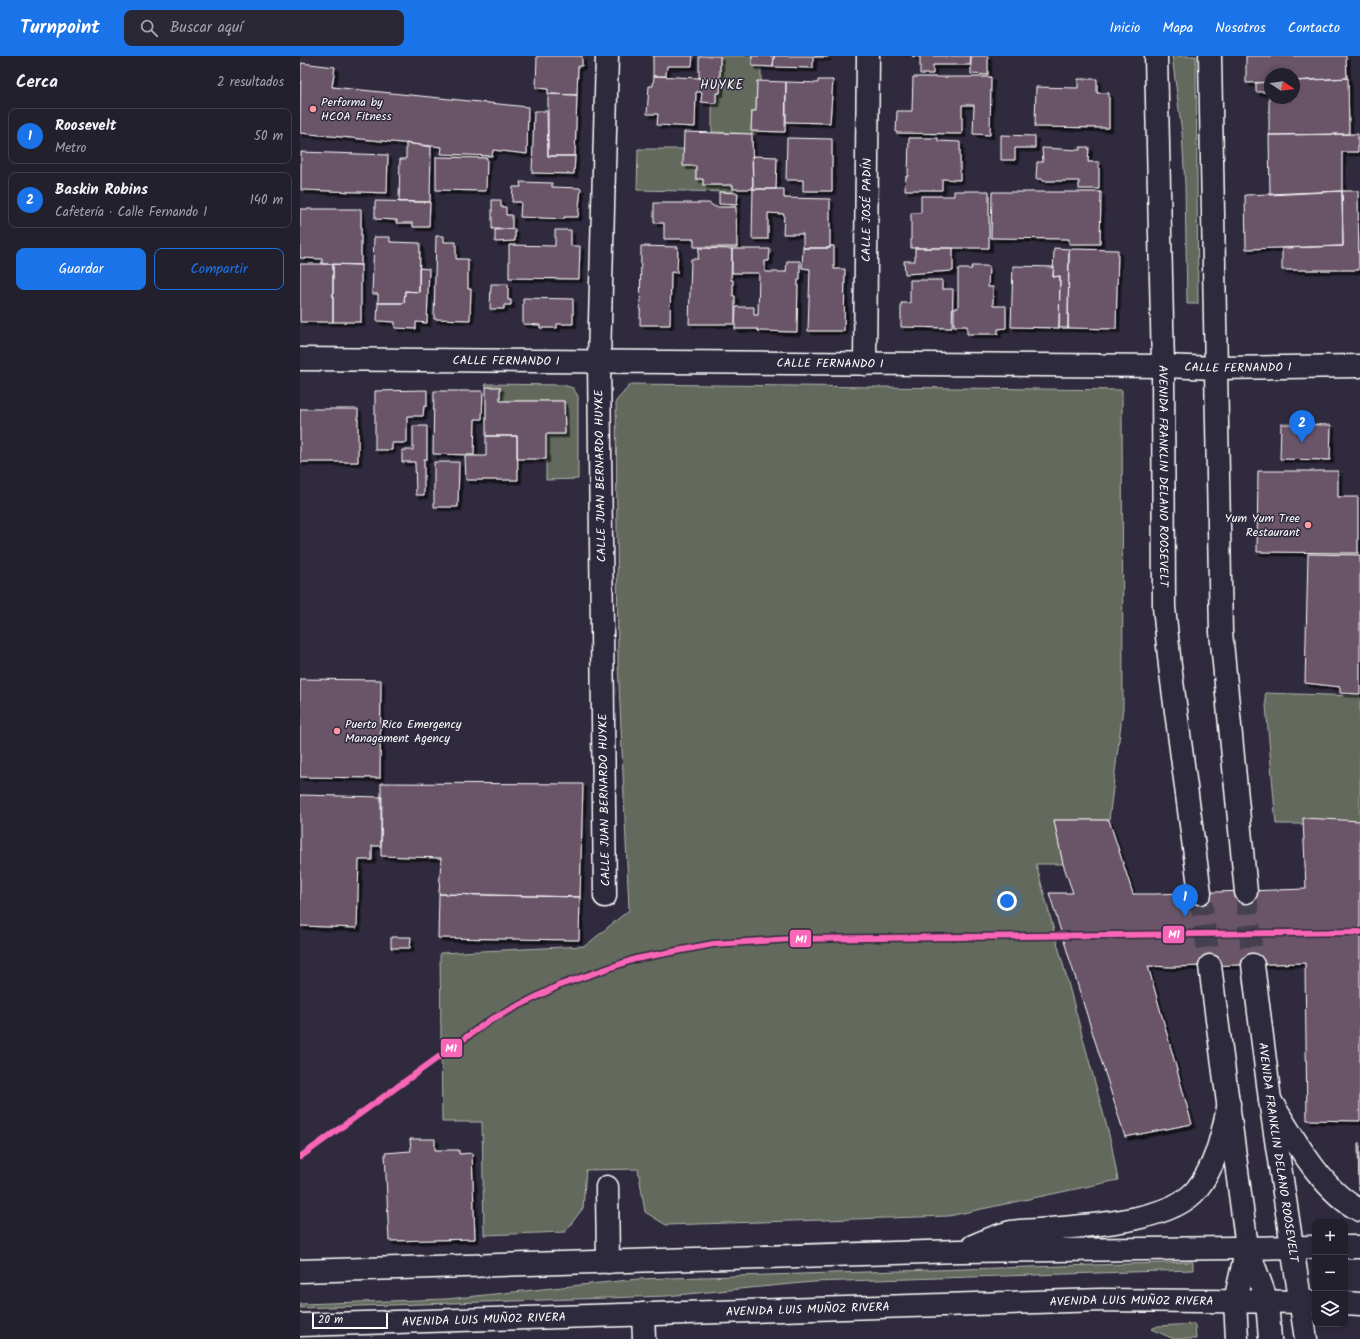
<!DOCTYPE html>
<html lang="es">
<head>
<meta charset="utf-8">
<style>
	body { margin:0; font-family:Kalam,sans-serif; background:#2b2836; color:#f1f3f6 }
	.controls { position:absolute; right:12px; bottom:12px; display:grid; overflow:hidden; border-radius:8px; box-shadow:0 2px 6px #0003 }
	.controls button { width:36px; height:36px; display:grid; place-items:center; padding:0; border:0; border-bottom:1px solid #403e4a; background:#23202e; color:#f1f3f6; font:20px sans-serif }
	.compass { position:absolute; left:964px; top:12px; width:36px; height:36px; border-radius:50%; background:#23202e; box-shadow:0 2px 6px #0003; rotate:103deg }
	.scale { position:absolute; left:12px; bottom:10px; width:76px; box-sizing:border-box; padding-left:4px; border:2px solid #fff; border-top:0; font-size:11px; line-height:14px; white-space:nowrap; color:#fff; -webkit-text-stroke:3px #2f2a3d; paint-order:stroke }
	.you { position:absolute; left:707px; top:845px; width:14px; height:14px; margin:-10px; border:3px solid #fff; border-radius:50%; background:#1a73e8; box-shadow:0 0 0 6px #1a73e833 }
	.badge { display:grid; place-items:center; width:26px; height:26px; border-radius:50%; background:#1a73e8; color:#fff; font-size:13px; font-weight:700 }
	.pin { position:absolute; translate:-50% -33px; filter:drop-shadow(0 1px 2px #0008) }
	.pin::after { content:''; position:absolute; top:21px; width:14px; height:12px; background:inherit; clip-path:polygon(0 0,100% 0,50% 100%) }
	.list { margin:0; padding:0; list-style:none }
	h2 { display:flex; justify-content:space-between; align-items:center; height:52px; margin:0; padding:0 16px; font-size:17px }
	h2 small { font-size:13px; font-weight:400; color:#a3a3aa }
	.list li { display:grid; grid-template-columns:26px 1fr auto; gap:12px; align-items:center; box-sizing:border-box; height:56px; margin:0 8px 8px; padding:0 8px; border:1px solid #403e4a; border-radius:8px }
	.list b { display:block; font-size:15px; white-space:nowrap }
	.list p { margin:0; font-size:13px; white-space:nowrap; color:#a3a3aa }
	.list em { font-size:13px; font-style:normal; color:#a3a3aa }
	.actions { display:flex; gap:8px; padding:12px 16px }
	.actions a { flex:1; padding:9px 0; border:1px solid #1a73e8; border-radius:8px; text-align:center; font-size:14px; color:#1a73e8 }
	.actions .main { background:#1a73e8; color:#fff }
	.icon { flex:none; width:22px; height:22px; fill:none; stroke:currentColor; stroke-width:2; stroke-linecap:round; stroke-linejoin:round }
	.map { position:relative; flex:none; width:1060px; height:1283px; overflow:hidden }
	header { display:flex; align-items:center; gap:24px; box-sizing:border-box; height:56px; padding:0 20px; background:#1a73e8; color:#fff }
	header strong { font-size:19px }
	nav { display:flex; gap:22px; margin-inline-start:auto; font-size:14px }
	.search { width:280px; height:36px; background:#2b2836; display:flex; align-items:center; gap:10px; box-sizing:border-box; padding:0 14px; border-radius:8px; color:#a3a3aa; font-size:15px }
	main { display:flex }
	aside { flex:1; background:#23202e }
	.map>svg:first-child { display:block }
	.green { fill:#636a5d; stroke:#b1b4ae }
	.building { fill:#6b5467; stroke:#fff; filter:url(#shadow) }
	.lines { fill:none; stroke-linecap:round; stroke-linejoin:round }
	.secondary-tunnel { stroke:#443f50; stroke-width:22; stroke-dasharray:22 11; stroke-linecap:butt }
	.street-casing { stroke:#fff; stroke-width:25 }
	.secondary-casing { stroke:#fff; stroke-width:25 }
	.primary-casing { stroke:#fff; stroke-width:25 }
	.street { stroke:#2f2a3d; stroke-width:22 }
	.secondary { stroke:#2f2a3d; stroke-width:22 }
	.primary { stroke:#2f2a3d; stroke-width:22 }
	.metro-1-casing { stroke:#2f2a3d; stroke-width:9 }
	.metro-1 { stroke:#fa66b7; stroke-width:6 }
	.poi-dot { fill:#ff9aa2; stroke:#2f2a3d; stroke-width:1.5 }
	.labels { text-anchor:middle; stroke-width:3; stroke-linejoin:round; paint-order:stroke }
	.poi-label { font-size:12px; fill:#fff; stroke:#2f2a3d; text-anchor:start }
	.street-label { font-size:12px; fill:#fff; stroke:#2f2a3d }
	.neighbourhood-label { font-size:13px; letter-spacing:1px; fill:#fff; stroke:#2f2a3d }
	.line-badge { stroke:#2f2a3d; stroke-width:1.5 }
	.badge-label { font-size:11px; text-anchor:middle; font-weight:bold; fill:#fff }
</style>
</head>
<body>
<header>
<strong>Turnpoint</strong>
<div class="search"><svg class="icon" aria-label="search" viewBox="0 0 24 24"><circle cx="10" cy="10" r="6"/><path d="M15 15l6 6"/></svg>Buscar aquí</div>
<nav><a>Inicio</a><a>Mapa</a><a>Nosotros</a><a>Contacto</a></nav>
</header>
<main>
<aside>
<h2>Cerca<small>2 resultados</small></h2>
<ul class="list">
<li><span class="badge">1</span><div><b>Roosevelt</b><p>Metro</p></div><em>50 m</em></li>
<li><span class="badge">2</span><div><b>Baskin Robins</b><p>Cafetería · Calle Fernando I</p></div><em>140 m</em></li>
</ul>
<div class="actions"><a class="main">Guardar</a><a>Compartir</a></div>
</aside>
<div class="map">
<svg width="1060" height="1283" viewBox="0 0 1060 1283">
	<defs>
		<filter id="shadow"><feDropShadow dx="3.5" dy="3.5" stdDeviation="0" flood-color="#0009"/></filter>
	</defs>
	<rect width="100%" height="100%" fill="#2f2a3d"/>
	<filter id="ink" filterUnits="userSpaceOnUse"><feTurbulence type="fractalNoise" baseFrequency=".025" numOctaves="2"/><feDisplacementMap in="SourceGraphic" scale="8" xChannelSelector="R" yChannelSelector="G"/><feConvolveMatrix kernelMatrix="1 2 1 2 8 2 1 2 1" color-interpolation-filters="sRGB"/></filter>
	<g filter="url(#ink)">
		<path class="green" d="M 420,0 L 452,0 L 452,10 L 461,10 L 461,26 L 457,25 L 456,55 L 452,55 L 451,75 L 456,75 L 456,78 L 412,76 L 412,47 L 416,47 L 416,37 L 420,37 Z
			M 872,0 L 896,0 L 898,248 L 887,248 L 885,129 L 882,77 Z
			M 338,93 L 384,93 L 396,110 L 396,123 L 403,123 L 403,129 L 433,130 L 433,136 L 337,134 Z
			M 185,328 L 263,329 L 273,332 L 278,340 L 278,423 L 246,424 L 246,378 L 265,378 L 264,345 L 200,345 L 200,331 L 186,331 Z
			M 331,328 L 822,334 L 823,652 L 809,764 L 754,764 L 763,808 L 736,808 L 811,1086 L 818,1124 L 649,1160 L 366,1169 L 345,1156 L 338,1113 L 286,1114 L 283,1152 L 265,1176 L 184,1179 L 182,1066 L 142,1066 L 140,897 L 285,890 L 329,854 L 318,605 L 316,345 Z
			M 965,637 L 1060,640 L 1060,768 L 976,768 Z
			M 893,1206 L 893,1214 L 513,1226 L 366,1240 L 0,1252 L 0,1248 L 147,1243 L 338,1223 Z
			M 892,1268 L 895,1269 L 896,1283 L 874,1283 L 851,1273 L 858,1270 Z"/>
		<path class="building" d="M 237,0 L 282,0 L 282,10 L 278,10 L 277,39 L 248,38 L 248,33 L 236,32 Z
			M 353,0 L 393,0 L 392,10 L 367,10 L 366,20 L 353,20 Z
			M 399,0 L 420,0 L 420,22 L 399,22 Z
			M 452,0 L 474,0 L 473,11 L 452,10 Z
			M 474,0 L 528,0 L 528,1 L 513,1 L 513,12 L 473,11 Z
			M 612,0 L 671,0 L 670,9 L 633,9 L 633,18 L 620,18 L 620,1 Z
			M 671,0 L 688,0 L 688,19 L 671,18 Z
			M 946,0 L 1046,0 L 1047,22 L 994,25 L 994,18 L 970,18 L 970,26 L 946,27 Z
			M 1,7 L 35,11 L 32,31 L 228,51 L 227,98 L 193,94 L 192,100 L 141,98 L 142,91 L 0,77 Z
			M 354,20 L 421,23 L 420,37 L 416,37 L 416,47 L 412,47 L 401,46 L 402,36 L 396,36 L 395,71 L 357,69 L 358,58 L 347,58 L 349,30 L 353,30 Z
			M 613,21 L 691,21 L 690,79 L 673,78 L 674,49 L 662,49 L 662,78 L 596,77 L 597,55 L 612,55 Z
			M 1048,22 L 1049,78 L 969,79 L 969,36 L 956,36 L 956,27 L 970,26 L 970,42 L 994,42 L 994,25 Z
			M 778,23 L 797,23 L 797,37 L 809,37 L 809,72 L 735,71 L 736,31 L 778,32 Z
			M 518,24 L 533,24 L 530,67 L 486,66 L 486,26 L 518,27 Z
			M 457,25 L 486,26 L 485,76 L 451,75 L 452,55 L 456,55 Z
			M 248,38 L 277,39 L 275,100 L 248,100 Z
			M 234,55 L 247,55 L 248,100 L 275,100 L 274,118 L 232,117 Z
			M 384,76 L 452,78 L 453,133 L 433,133 L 433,129 L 403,129 L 403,123 L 396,123 L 396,110 L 383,110 Z
			M 1058,78 L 1058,96 L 1042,96 L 1042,135 L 970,139 L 969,79 Z
			M 701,79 L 735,80 L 735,92 L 715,92 L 715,104 L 701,104 Z
			M 487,82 L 532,83 L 532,135 L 503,135 L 503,124 L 486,124 Z
			M 609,82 L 638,82 L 638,85 L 660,86 L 660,124 L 642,123 L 642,134 L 605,134 L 606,120 L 608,120 Z
			M 106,87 L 131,91 L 130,146 L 99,146 L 100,103 L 106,103 Z
			M 780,91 L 789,91 L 788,106 L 799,106 L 799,133 L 779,133 L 779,125 L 742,125 L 742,123 L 736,123 L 737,106 L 743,106 L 742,92 L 780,94 Z
			M 1,96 L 88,99 L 87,137 L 1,134 Z
			M 452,100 L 477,101 L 476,133 L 453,133 Z
			M 136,101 L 187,102 L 186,135 L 136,134 Z
			M 220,126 L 252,127 L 252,131 L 281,132 L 278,161 L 264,161 L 264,163 L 220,161 L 221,146 L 212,146 L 213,131 L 221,131 Z
			M 453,133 L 484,133 L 484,142 L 530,143 L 530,192 L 503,192 L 503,178 L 483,178 L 484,158 L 468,157 L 468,183 L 452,183 Z
			M 654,135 L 689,135 L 689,192 L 611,192 L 611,157 L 621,157 L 621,140 L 654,140 Z
			M 1042,135 L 1058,135 L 1059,214 L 982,214 L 982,192 L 1043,190 Z
			M 1042,135 L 1043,190 L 946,193 L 945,139 Z
			M 419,136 L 438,137 L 437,149 L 419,148 Z
			M 692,136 L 801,136 L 800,188 L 769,188 L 769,183 L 691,182 Z
			M 192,144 L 201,144 L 201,151 L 206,151 L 206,159 L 212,159 L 212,173 L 192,173 Z
			M 75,145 L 130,146 L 129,171 L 113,171 L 113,167 L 96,167 L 97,164 L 75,163 Z
			M 354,147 L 409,147 L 415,151 L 436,151 L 437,191 L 394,191 L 394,183 L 364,183 L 364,167 L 354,167 Z
			M 0,153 L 61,153 L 61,209 L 22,208 L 22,203 L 0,202 Z
			M 215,173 L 215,185 L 195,186 L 195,174 Z
			M 255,174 L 271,174 L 271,190 L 280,190 L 279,223 L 209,222 L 209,189 L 255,190 Z
			M 136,180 L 144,180 L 144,186 L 156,186 L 156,203 L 168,203 L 168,233 L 171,233 L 170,264 L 134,263 Z
			M 74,181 L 90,181 L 90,186 L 120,187 L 119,236 L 105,235 L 104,247 L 78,247 L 78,238 L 72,238 Z
			M 341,190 L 378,191 L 377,217 L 371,216 L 370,269 L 340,269 Z
			M 530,190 L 534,190 L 534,213 L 545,213 L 544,275 L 508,275 L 510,213 L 502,212 L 503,192 L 530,192 Z
			M 399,192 L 432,193 L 431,224 L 433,224 L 433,240 L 435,240 L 435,268 L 389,268 L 391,203 L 398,203 Z
			M 615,192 L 653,192 L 653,215 L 605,218 L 604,205 L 615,205 Z
			M 754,192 L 769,193 L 768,272 L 759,272 L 760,220 L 753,221 Z
			M 432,193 L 470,193 L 469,205 L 465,205 L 465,216 L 486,216 L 487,205 L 500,205 L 500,224 L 498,224 L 497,276 L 458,275 L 458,273 L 435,273 L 436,251 L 454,251 L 454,259 L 458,259 L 459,217 L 432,217 Z
			M 769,193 L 818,194 L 816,273 L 768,272 Z
			M 0,208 L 33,208 L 33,266 L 0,266 Z
			M 33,208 L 61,209 L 61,266 L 33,266 Z
			M 671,210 L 689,210 L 688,231 L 693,231 L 693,250 L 706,250 L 706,272 L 698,273 L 698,278 L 667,278 L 667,270 L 654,270 L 654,252 L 658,252 L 658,213 L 672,213 Z
			M 713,210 L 754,211 L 753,221 L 760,220 L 759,272 L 711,271 Z
			M 119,212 L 129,213 L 127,267 L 116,266 L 116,273 L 95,272 L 95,266 L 77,265 L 78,247 L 104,247 L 105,235 L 119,236 Z
			M 610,224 L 642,224 L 642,233 L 653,233 L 652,272 L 601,271 L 601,247 L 610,247 Z
			M 191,228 L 208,228 L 208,244 L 211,244 L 211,249 L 204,249 L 204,253 L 190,253 Z
			M 223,242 L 273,243 L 273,268 L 257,268 L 257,272 L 240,272 L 240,269 L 223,268 Z
			M 186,331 L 200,331 L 200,345 L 264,345 L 265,378 L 246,378 L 246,403 L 217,403 L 217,380 L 186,380 Z
			M 127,334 L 127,350 L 124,350 L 123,360 L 107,360 L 107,387 L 92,387 L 92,394 L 75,394 L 75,335 Z
			M 134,335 L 183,335 L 182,363 L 175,363 L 174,399 L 133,398 Z
			M 0,353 L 58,353 L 58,406 L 0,406 Z
			M 981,368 L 1031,369 L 1030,404 L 980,403 Z
			M 113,370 L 127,370 L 127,403 L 124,403 L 124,439 L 116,439 L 115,406 L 102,406 L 102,394 L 113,394 Z
			M 186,380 L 217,380 L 218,424 L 166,424 L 165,400 L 186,400 Z
			M 134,406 L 159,406 L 158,451 L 134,451 Z
			M 958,415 L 1038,415 L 1038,441 L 1058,441 L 1058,497 L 957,496 Z
			M 1008,498 L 1060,499 L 1060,638 L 1040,637 L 1040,631 L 1005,627 Z
			M 0,623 L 81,624 L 80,722 L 0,721 Z
			M 81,727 L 283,728 L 280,841 L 139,838 L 141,802 L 81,800 Z
			M 0,739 L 82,741 L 81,790 L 72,790 L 72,804 L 59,804 L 57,872 L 0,870 Z
			M 1003,762 L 1060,765 L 1060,1065 L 1007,1064 L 1005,907 L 871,911 L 848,910 L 892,1068 L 825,1081 L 749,837 L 773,837 L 763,808 L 754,764 L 809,764 L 833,838 L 856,838 L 1006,833 Z
			M 139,838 L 280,841 L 279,884 L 138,882 Z
			M 91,881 L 111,881 L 110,892 L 91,892 Z
			M 110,1083 L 135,1083 L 135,1094 L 159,1094 L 159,1098 L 172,1097 L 175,1183 L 89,1185 L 85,1097 L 111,1095 Z
			M 1058,1087 L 1060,1087 L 1060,1134 L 1059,1134 Z"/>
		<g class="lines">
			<path class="secondary-tunnel" d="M 946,836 L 953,909
				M 900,837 L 910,910"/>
			<g class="street-casing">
				<g id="street">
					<path id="s1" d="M 0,303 L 863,310 L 916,312 L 1060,310"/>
					<path id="s2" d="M 565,308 L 568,0"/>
					<path d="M 305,840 L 299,304 L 307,0"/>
					<path d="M 307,1131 L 308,1206"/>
					<path d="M 343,1258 L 344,1283"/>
				</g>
			</g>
			<g class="secondary-casing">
				<g id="secondary">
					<path id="s3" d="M 856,0 L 863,310 L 864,551 L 870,610 L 900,837"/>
					<path d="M 910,0 L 921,576 L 946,836"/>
					<path id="s4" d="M 953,909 L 970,1044 L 1006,1283"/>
					<path d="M 910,910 L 947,1191 L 967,1245 L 970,1283"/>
					<path d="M 937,1283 L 935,1245 L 947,1191"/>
				</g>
			</g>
			<g class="primary-casing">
				<g id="primary">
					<path d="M 970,1044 C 991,1078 1023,1137 1060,1154"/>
					<path d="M 673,1190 C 684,1185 696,1180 707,1177 C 717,1174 728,1175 738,1174 C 778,1170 871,1167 897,1133 C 917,1108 922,1078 929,1048"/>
					<path d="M 1045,1191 L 1060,1191"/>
					<path d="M 0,1215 L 659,1195 L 1015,1191"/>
					<path d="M 1045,1247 L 1060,1248"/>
					<path id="s5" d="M 0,1269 L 802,1244 L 1015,1246"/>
				</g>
			</g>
			<use href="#street" class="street"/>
			<use href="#secondary" class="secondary"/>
			<use href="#primary" class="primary"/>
			<g class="metro-1-casing">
				<path id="metro-1" d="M 0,1101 L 190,964 L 260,929 L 335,903 L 413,888 L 492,883 L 1060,876"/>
			</g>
			<use href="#metro-1" class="metro-1"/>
		</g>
	</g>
	<g class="poi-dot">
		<circle cx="13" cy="53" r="4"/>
		<circle cx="1008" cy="469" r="4"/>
		<circle cx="37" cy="675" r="4"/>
	</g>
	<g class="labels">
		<g class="poi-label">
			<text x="21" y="50">Performa by<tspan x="21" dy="14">HCOA Fitness</tspan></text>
			<text x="1000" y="466" text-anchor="end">Yum Yum Tree<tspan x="1000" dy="14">Restaurant</tspan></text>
			<text x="45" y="672">Puerto Rico Emergency<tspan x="45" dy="14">Management Agency</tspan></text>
		</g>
		<g class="street-label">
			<text dy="4" stroke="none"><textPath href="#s2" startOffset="154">CALLE JOSÉ PADÍN</textPath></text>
			<text dy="4" stroke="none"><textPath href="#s1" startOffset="206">CALLE FERNANDO I</textPath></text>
			<text dy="4" stroke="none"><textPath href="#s1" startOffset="530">CALLE FERNANDO I</textPath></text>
			<text dy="4" stroke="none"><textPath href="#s1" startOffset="938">CALLE FERNANDO I</textPath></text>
			<text dy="4" stroke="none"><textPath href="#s3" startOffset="420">AVENIDA FRANKLIN DELANO ROOSEVELT</textPath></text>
			<text transform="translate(300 420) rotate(-91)" y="4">CALLE JUAN BERNARDO HUYKE</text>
			<text transform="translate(304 744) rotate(-91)" y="4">CALLE JUAN BERNARDO HUYKE</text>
			<text dy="4" stroke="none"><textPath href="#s4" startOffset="189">AVENIDA FRANKLIN DELANO ROOSEVELT</textPath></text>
			<text dy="4" stroke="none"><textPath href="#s5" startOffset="832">AVENIDA LUIS MUÑOZ RIVERA</textPath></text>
			<text dy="4" stroke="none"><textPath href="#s5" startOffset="508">AVENIDA LUIS MUÑOZ RIVERA</textPath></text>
			<text dy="4" stroke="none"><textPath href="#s5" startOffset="184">AVENIDA LUIS MUÑOZ RIVERA</textPath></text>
		</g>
		<g class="neighbourhood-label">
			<text x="422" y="33">HUYKE</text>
		</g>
	</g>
	<g class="line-badge">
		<rect x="862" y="869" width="23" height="19" rx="4" fill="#fa66b7"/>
		<rect x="489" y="873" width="23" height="19" rx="4" fill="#fa66b7"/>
		<rect x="140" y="982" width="23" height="20" rx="4" fill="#fa66b7"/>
	</g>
	<g class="badge-label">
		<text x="874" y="882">M1</text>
		<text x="501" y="887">M1</text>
		<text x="151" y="996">M1</text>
	</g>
</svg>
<div class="controls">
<button>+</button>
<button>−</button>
<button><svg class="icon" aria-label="layers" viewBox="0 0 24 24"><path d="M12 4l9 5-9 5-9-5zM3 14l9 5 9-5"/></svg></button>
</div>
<svg class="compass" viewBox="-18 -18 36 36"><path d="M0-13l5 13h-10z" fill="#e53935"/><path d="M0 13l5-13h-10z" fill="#a3a3aa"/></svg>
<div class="scale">20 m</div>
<div class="you"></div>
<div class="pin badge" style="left:885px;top:861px">1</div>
<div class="pin badge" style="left:1002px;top:387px">2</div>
</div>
</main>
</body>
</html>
